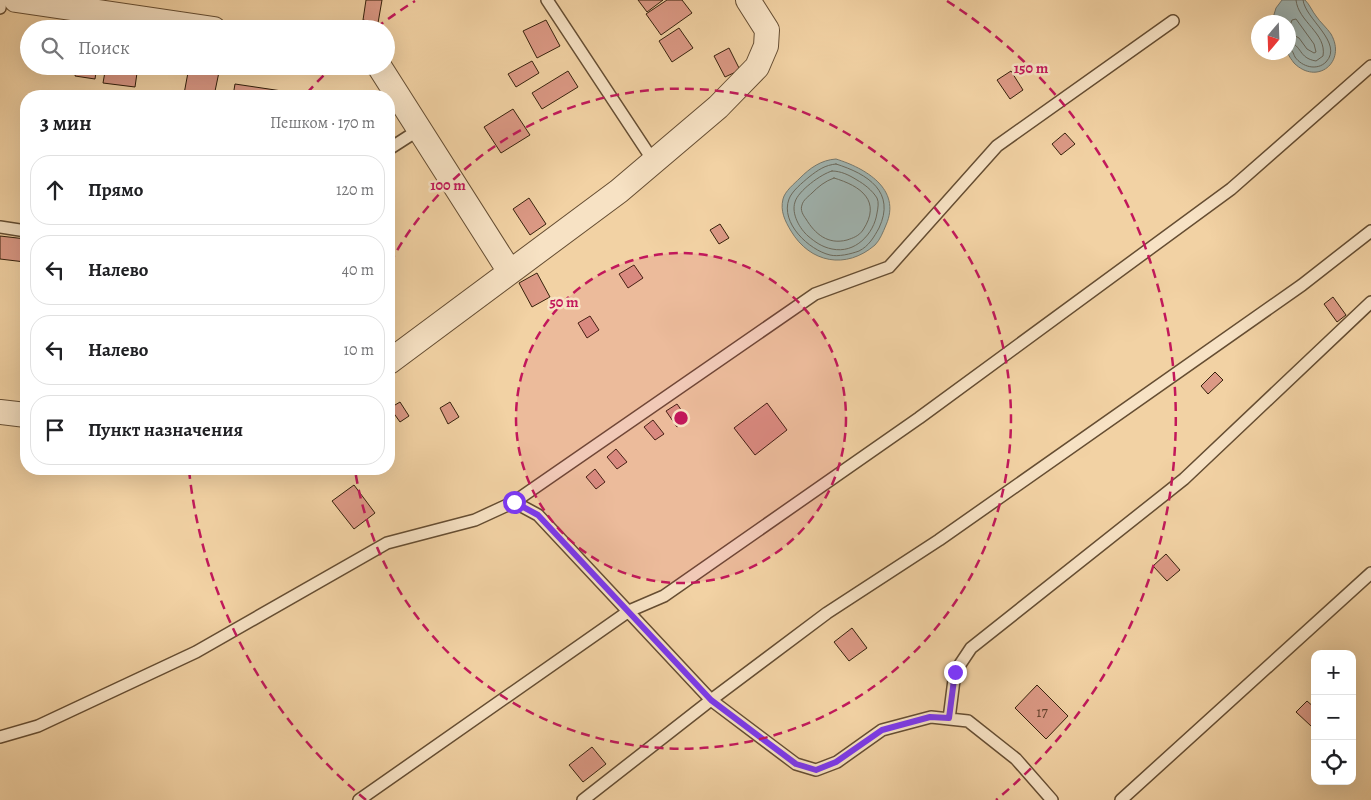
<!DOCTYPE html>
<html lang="ru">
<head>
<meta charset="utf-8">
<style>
	body { margin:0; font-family:Alegreya,serif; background:#f2f2f2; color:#202124 }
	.controls { position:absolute; right:15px; bottom:15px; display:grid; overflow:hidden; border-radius:10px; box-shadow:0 5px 20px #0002 }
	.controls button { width:45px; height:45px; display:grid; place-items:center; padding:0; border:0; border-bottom:1px solid #e0e0e0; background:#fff; color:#202124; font:25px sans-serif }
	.compass { position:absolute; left:1251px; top:15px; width:45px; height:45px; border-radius:50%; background:#fff; box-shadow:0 5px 20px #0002; rotate:199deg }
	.stop { position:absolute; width:15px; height:15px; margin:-11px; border:4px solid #7c3aed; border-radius:50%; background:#fff }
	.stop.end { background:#7c3aed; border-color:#fff; box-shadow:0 1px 5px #0008 }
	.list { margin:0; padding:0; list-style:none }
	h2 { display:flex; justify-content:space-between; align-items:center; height:65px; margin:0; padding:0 20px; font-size:21px }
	h2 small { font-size:16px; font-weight:400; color:#757577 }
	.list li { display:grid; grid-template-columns:32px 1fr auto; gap:15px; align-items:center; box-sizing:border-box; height:70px; margin:0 10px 10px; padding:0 10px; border:1px solid #e0e0e0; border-radius:20px }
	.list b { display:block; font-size:19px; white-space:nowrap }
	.list em { font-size:16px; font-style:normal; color:#757577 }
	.icon { flex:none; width:28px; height:28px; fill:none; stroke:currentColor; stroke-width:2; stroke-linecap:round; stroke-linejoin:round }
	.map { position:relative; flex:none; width:1371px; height:800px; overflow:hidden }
	.search { position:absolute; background:#fff; box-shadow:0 5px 20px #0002; left:20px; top:20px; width:375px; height:55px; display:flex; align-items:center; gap:12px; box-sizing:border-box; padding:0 18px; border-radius:28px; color:#757577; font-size:19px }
	.panel { position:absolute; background:#fff; box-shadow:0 5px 20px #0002; left:20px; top:90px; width:375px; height:385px; border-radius:20px }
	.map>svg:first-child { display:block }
	.water { fill:#a0b5b2; stroke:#767a70 }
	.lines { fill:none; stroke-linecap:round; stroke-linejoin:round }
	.shore { stroke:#6b6b5f; stroke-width:1 }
	.building { fill:#dc9985; stroke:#36210c }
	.lane-casing { stroke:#654d32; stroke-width:14 }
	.street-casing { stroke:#654d32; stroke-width:26 }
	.lane { stroke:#f7e2c4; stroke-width:11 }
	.street { stroke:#f7e2c4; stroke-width:24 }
	.route { stroke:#7c3aed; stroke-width:6 }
	.ring { fill:none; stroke:#c2185b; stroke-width:2.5; stroke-dasharray:9 6 }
	.labels { text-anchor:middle; stroke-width:5; stroke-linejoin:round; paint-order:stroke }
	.number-label { font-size:15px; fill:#603f2a }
	.centre { fill:#c2185b; stroke:#f7e2c4; stroke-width:2.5 }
	.ring-label { font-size:15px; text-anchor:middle; font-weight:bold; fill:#c2185b; stroke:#f7e2c4; stroke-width:5; stroke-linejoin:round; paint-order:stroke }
</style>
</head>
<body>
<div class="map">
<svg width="1371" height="800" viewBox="0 0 1371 800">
	<rect width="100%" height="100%" fill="#f2d2a4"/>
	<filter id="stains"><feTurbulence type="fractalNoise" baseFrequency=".004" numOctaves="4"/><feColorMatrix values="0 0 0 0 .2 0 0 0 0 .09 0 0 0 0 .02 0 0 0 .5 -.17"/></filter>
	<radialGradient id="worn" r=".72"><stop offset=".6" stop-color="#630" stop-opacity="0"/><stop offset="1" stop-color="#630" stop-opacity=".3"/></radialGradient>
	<path class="water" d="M 1282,0 L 1305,0 C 1310,5 1312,11 1316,16 C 1320,22 1327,28 1331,34 C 1347,62 1317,86 1294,63 C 1292,60 1289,57 1288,53 C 1287,45 1288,32 1288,22 L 1272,21 L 1276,8 Z
		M 836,159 C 865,168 902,189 886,225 C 883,232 880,240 875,245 C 846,270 810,263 791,231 C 785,221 780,211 783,199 C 785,191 794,184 800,178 C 810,168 821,160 836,159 Z"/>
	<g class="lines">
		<path class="shore" d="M 1288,31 L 1292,20 L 1296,19 L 1314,44 L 1316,52 L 1314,53 L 1307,49 L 1299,38 L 1288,32
			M 1288,41 C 1303,46 1298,58 1316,61 L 1323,56 C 1327,33 1298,22 1296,0
			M 1288,48 C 1293,50 1293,53 1295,57 C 1302,67 1317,71 1326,62 C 1344,43 1305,19 1303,0
			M 836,164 C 868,174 896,192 879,228 C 874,237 869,246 859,251 C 851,254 838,257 830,255 C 809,250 780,223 789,199 C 792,191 802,183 809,177 C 818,170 825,165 836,164 Z
			M 832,171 C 841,171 849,175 857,180 C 864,184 872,190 877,198 C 879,202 878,208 877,213 C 874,234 855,254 832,249 C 822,247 815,242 808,236 C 800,229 791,214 795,202 C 798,191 821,174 832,171 Z
			M 834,178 C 861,186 882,201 863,230 C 859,236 853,238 847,240 C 828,245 815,234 806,219 C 803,215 800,210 802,205 C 803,200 809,196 812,193 C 818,187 825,181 834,178 Z"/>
	</g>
	<path class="building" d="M 366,0 L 382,0 L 378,23 L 363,20 Z
		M 638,0 L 663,0 L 647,12 Z
		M 667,0 L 682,0 L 692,13 L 661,35 L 646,14 Z
		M 546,20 L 560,46 L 537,58 L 523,31 Z
		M 679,28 L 693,48 L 672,62 L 659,41 Z
		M 729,48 L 740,70 L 725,77 L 714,56 Z
		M 532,61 L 539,73 L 516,87 L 508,74 Z
		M 77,66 L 97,66 L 95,79 L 75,76 Z
		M 106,66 L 138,66 L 135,87 L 103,83 Z
		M 189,67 L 219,72 L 214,96 L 198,96 L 184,94 Z
		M 568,71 L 578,87 L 542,109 L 532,93 Z
		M 1011,71 L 1023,90 L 1010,99 L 997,80 Z
		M 235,84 L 282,91 L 281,96 L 233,96 Z
		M 513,109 L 530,135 L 501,153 L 484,127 Z
		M 1065,133 L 1075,144 L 1061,155 L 1052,144 Z
		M 529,198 L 546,224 L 530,235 L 513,209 Z
		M 720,224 L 729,238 L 719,244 L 710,230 Z
		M 0,236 L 26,239 L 25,262 L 0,259 Z
		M 634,265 L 643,278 L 628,288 L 619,274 Z
		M 537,273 L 550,297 L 532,307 L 519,283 Z
		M 1333,297 L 1346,315 L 1337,322 L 1324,304 Z
		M 590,316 L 599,330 L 587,338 L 578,323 Z
		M 26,333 L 26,360 L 23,359 Z
		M 1215,372 L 1223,380 L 1208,394 L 1201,386 Z
		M 400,402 L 409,416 L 400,422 L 390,408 Z
		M 450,402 L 459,417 L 448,424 L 440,408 Z
		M 767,403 L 787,430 L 755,455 L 734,428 Z
		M 677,404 L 688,419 L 677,427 L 666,411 Z
		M 653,420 L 664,434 L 655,440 L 644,427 Z
		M 616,449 L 627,462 L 617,469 L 607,457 Z
		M 595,469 L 605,482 L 596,489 L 586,477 Z
		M 354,485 L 375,513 L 354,529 L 332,501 Z
		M 1166,554 L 1180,570 L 1167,581 L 1153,566 Z
		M 852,628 L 867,648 L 849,661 L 834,642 Z
		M 1037,685 L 1068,716 L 1046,739 L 1015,708 Z
		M 1307,701 L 1315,708 L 1315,722 L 1311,726 L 1296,712 Z
		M 592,747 L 606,764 L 583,782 L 569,765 Z"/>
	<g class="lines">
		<g class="lane-casing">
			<path id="lane" d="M 547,0 L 654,162
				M 0,8 L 1,0
				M 389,149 L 420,129
				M 0,227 L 26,231
				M 514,502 L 815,294 L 889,267 L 997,146 L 1173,21
				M 949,719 L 955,672 L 971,648 L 1184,479 L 1371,302
				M 0,737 L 38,726 L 196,652 L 387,543 L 475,520 L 514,502 L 538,515 L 711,700 L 796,764 L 816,770 L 837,762 L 882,730 L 931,717 L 968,721 L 1016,759 L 1052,800
				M 359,800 L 629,611 L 664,596 L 919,418 L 1231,189 L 1371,66
				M 583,800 L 711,700 L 827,613 L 939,540 L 1302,285 L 1371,231
				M 1121,800 L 1371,573"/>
		</g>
		<g class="street-casing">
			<path id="street" d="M 16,0 L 214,29
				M 379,66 L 510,272
				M 389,362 L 619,191 L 718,107 L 757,67 L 766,46 L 767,30 L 748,0
				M 0,412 L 26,415"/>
		</g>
		<use href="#lane" class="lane"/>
		<use href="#street" class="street"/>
	</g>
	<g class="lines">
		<path class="route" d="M 514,502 L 538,515 L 711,700 L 796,764 L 816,770 L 836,762 L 882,730 L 930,717 L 949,718 L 955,672"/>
	</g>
	<circle cx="681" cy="418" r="165" fill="#c2185b" fill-opacity=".12"/>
	<g class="ring">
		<circle cx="681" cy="418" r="165"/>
		<path d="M390 263A330 330 0 1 1 355 470"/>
		<path d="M366 800A495 495 0 0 1 189 470M307 93A495 495 0 0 1 331 68M376 28A495 495 0 0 1 415 1M947 1A495 495 0 0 1 996 800"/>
	</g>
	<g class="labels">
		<g class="number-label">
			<text x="1042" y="717">17</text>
		</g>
	</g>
	<circle cx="681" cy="418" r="8" class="centre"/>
	<g class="ring-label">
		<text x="1031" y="73">150 m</text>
		<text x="448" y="190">100 m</text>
		<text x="564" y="307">50 m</text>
	</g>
	<rect width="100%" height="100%" filter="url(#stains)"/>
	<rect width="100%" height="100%" fill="url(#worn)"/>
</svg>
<div class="controls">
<button>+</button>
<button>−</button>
<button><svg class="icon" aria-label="locate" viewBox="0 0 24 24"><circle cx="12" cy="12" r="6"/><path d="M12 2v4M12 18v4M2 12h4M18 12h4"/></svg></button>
</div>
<svg class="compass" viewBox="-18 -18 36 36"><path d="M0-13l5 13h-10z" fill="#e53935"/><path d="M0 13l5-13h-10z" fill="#757577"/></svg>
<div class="stop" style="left:514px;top:502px"></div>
<div class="stop end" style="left:955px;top:672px"></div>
<div class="search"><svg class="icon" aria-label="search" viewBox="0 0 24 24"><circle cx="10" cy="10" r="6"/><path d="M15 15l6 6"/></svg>Поиск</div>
<section class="panel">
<h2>3 мин<small>Пешком · 170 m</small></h2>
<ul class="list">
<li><svg class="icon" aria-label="ahead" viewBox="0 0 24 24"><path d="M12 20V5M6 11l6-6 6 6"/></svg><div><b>Прямо</b></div><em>120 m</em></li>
<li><svg class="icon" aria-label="left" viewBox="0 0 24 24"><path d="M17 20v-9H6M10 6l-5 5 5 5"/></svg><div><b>Налево</b></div><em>40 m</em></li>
<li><svg class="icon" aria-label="left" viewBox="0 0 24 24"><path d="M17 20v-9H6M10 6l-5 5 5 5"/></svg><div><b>Налево</b></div><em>10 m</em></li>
<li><svg class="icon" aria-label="arrive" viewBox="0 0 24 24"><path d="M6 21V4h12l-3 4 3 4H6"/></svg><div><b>Пункт назначения</b></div></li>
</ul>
</section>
</div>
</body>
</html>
